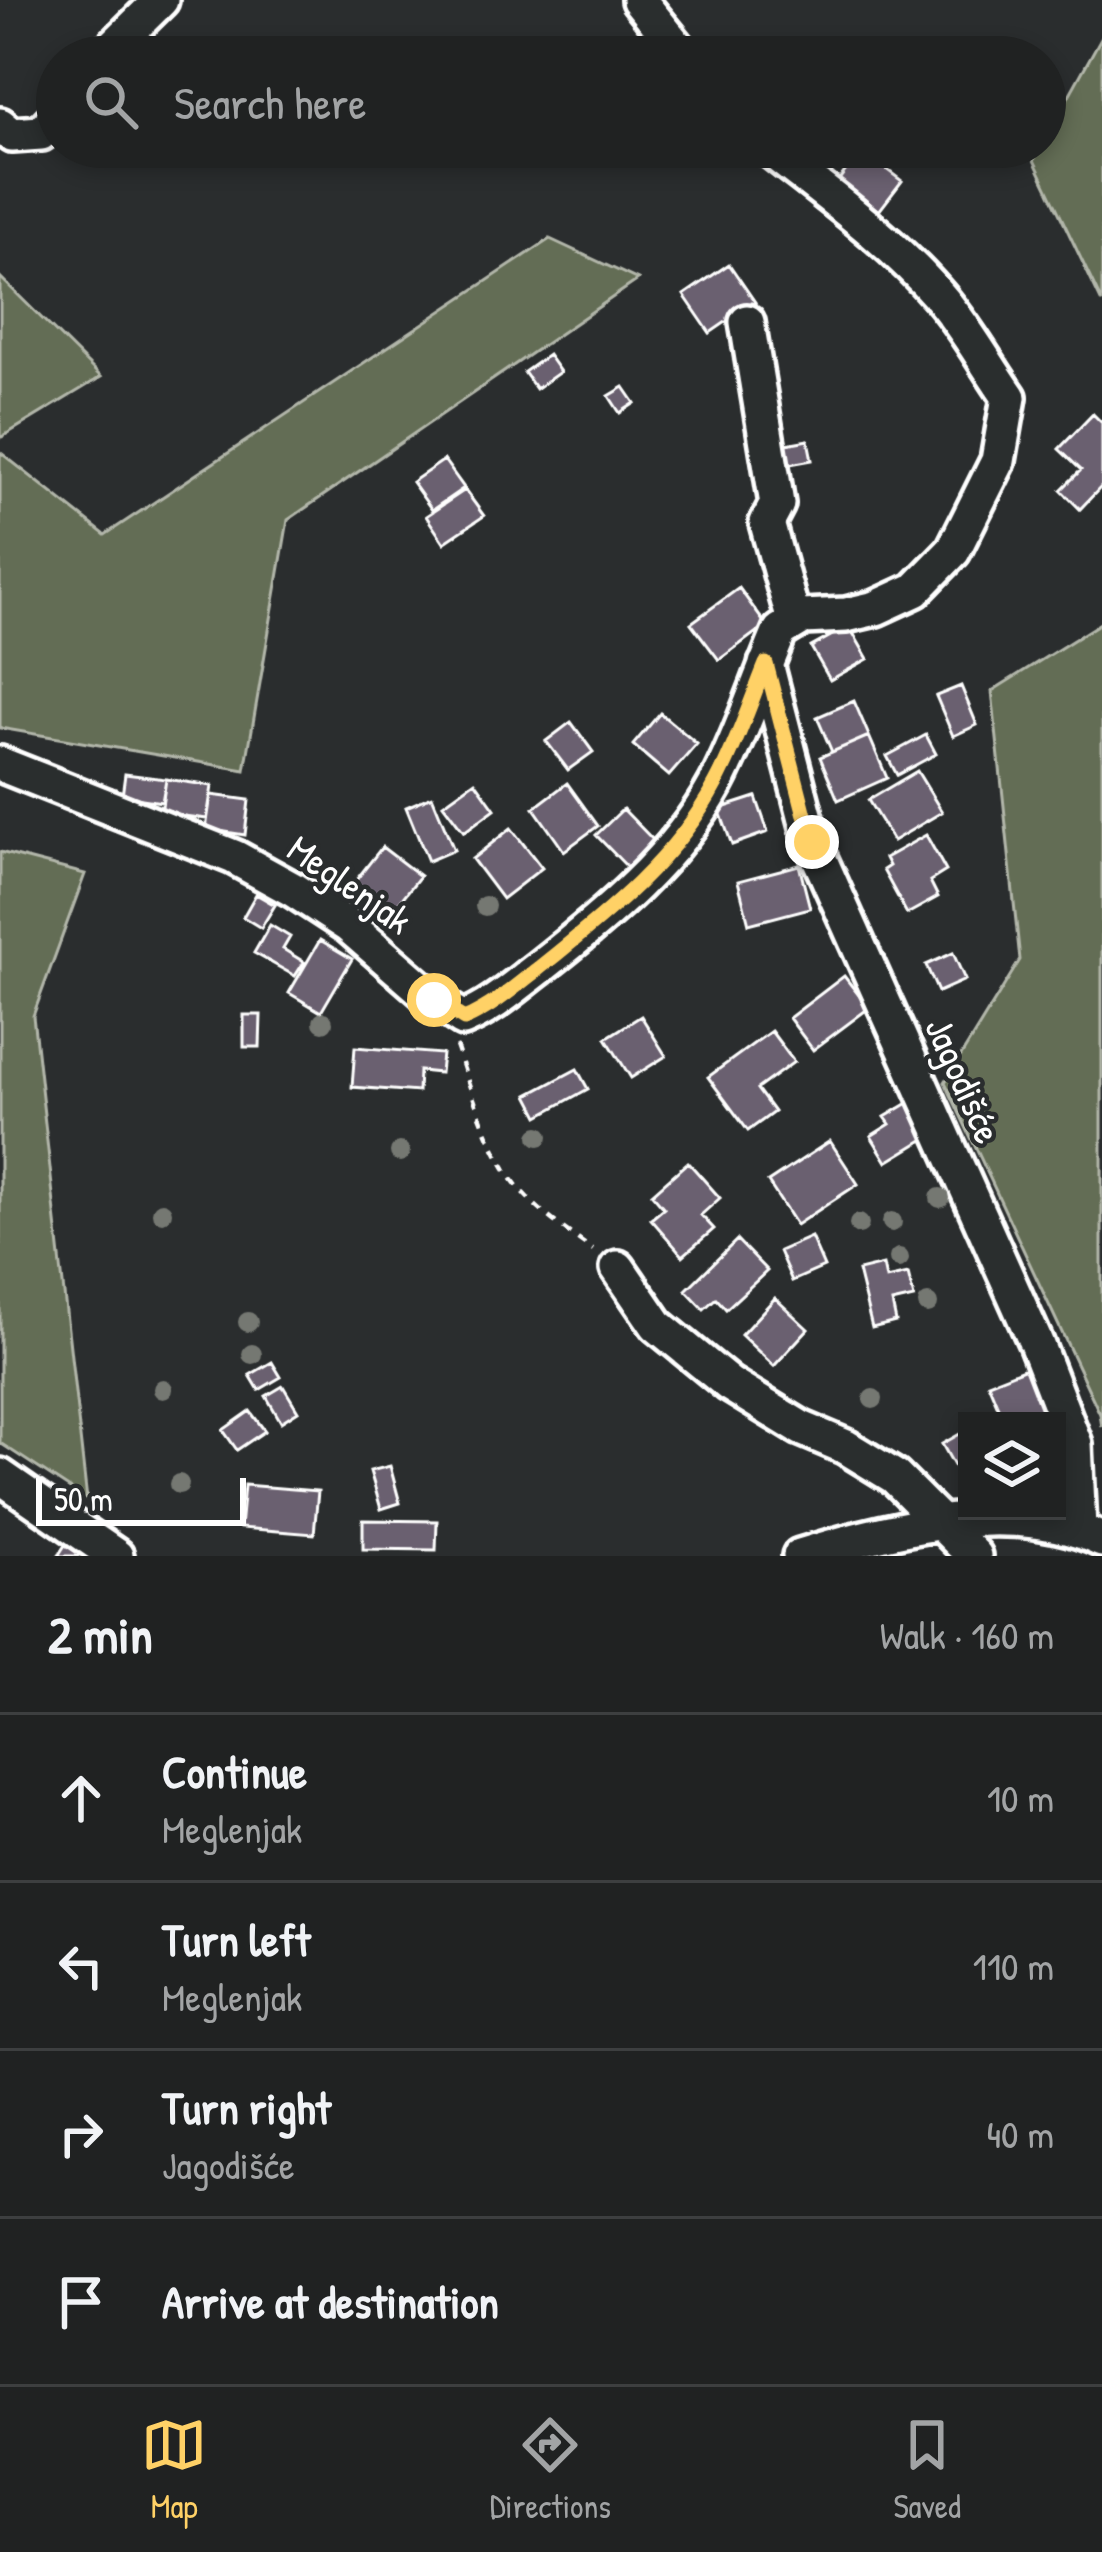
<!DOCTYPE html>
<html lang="en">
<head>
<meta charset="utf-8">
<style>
	body { margin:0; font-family:"Patrick Hand",sans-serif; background:#2d2f2f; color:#f1f3f6 }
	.controls { position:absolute; right:36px; bottom:36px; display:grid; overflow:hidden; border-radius:0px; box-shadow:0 6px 18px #0003 }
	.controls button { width:108px; height:108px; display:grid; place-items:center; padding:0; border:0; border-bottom:3px solid #3d3f40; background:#202222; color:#f1f3f6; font:60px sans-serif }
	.scale { position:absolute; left:36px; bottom:30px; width:210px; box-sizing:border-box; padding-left:12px; border:6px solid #fff; border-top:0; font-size:33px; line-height:42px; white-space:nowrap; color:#fff; -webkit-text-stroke:9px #2a2d2e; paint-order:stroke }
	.stop { position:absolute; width:36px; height:36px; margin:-27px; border:9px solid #ffd166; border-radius:50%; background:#fff }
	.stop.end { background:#ffd166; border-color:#fff; box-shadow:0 3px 12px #0008 }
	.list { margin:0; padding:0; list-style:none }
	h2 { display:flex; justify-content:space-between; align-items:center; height:156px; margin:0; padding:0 48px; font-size:51px }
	h2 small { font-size:39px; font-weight:400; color:#a2a4a5 }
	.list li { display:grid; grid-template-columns:78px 1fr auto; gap:36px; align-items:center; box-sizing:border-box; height:168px; padding:0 48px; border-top:3px solid #3d3f40 }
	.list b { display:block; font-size:45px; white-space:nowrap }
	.list p { margin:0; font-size:39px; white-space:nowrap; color:#a2a4a5 }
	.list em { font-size:39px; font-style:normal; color:#a2a4a5 }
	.icon { flex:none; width:66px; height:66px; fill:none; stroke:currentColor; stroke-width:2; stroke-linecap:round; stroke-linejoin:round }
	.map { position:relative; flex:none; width:1102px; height:1556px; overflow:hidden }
	.search { position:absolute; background:#202222; box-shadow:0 6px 18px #0003; left:36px; right:36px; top:36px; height:132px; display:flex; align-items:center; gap:30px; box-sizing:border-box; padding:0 42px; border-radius:66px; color:#a2a4a5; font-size:45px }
	.sheet { height:828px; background:#202222 }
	nav { display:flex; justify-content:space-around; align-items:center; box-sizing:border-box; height:168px; border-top:3px solid #3d3f40; background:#202222; font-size:33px; color:#a2a4a5 }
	nav a { display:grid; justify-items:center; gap:6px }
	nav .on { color:#ffd166 }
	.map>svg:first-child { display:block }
	.green { fill:#646d54; stroke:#b2b6aa; stroke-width:3 }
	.building { fill:#6b606f; stroke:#fff; stroke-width:3 }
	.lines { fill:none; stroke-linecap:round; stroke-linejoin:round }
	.street-casing { stroke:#fff; stroke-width:42 }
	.path { stroke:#fff; stroke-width:4.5; stroke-dasharray:9 9; stroke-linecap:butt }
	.street { stroke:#2a2d2e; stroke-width:33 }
	.tree { fill:#757872 }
	.route { stroke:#ffd166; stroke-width:15 }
	.labels { text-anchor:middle; stroke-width:9; stroke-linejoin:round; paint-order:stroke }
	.street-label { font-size:39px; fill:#fff; stroke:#2a2d2e }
</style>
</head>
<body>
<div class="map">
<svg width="1102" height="1556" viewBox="0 0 1102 1556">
	<rect width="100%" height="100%" fill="#2a2d2e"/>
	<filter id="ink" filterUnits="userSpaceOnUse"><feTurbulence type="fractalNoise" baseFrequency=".00833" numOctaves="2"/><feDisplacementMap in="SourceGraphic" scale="24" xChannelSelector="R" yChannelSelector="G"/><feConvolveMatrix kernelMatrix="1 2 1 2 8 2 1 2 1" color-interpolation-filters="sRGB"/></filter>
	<g filter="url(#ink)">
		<path class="green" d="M 1102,36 L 1102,303 L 1034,160 L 1041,147 L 1045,147 L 1045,139 Z
			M 550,239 L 638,280 L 288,520 L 245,770 L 0,728 L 0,452 L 105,535 Z
			M 0,277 L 101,377 L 0,438 Z
			M 1102,622 L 1102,1427 L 1100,1414 L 945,1082 L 1020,960 L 992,691 Z
			M 0,852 L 85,874 L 33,1016 L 87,1500 L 0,1443 Z"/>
		<path class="building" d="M 861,150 L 902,181 L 876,215 L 835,185 Z
			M 729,264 L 755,302 L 710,333 L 684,295 Z
			M 548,355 L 560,372 L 536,389 L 524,372 Z
			M 624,387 L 635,403 L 620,413 L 609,396 Z
			M 1093,414 L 1102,423 L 1102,486 L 1080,509 L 1061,490 L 1081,470 L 1059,449 Z
			M 808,440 L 812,460 L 779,466 L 775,446 Z
			M 444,460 L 464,488 L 432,510 L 412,482 Z
			M 465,490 L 484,516 L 444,543 L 426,516 Z
			M 739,588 L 766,625 L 719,660 L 691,623 Z
			M 849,626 L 868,659 L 830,680 L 811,647 Z
			M 961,686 L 977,725 L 953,736 L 936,696 Z
			M 854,701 L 869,736 L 832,752 L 817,717 Z
			M 660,713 L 697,744 L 669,776 L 633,745 Z
			M 571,722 L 593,752 L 568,770 L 546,741 Z
			M 926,735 L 936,754 L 897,775 L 887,756 Z
			M 869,736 L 887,778 L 838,800 L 820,757 Z
			M 917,771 L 942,812 L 893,841 L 868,800 Z
			M 125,774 L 166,779 L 162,802 L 122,796 Z
			M 166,779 L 212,786 L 207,819 L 161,813 Z
			M 475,781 L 495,809 L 464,832 L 443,804 Z
			M 567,783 L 598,826 L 564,851 L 534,808 Z
			M 211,795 L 249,800 L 245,835 L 206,829 Z
			M 432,796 L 454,850 L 428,861 L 406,807 Z
			M 756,797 L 768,832 L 732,845 L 719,809 Z
			M 623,809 L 656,843 L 629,869 L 596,835 Z
			M 511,828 L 542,868 L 502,899 L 472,859 Z
			M 926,835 L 946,871 L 930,881 L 938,897 L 907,914 L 883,870 L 889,866 L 885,858 Z
			M 382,847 L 420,876 L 386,919 L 349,889 Z
			M 799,865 L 810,908 L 749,924 L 738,881 Z
			M 256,894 L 275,905 L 261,928 L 243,917 Z
			M 270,925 L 290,937 L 283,949 L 304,962 L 295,976 L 254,953 Z
			M 320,940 L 352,959 L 321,1012 L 289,993 Z
			M 953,953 L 965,980 L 938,992 L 926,965 Z
			M 844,976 L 869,1008 L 813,1050 L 789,1018 Z
			M 244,1015 L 261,1015 L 260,1047 L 244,1047 Z
			M 641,1016 L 666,1056 L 631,1078 L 606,1038 Z
			M 771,1031 L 794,1062 L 757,1089 L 774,1112 L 748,1131 L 708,1077 Z
			M 355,1047 L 442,1054 L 440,1073 L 419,1071 L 418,1092 L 352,1087 Z
			M 577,1069 L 588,1089 L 539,1116 L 528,1095 Z
			M 910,1102 L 931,1135 L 887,1162 L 871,1136 L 890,1124 L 885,1117 Z
			M 830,1141 L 858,1184 L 796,1225 L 768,1182 Z
			M 688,1162 L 720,1198 L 701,1215 L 714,1229 L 683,1256 L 651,1219 L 664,1208 L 652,1194 Z
			M 811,1237 L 824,1267 L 792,1281 L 779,1251 Z
			M 737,1240 L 767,1271 L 726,1309 L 716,1298 L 704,1309 L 686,1290 Z
			M 883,1265 L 886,1279 L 908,1274 L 914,1298 L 892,1303 L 896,1322 L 872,1328 L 858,1271 Z
			M 775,1298 L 808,1329 L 774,1366 L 741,1335 Z
			M 272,1362 L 281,1377 L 259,1390 L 250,1375 Z
			M 1031,1366 L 1051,1417 L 1040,1421 L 1004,1421 L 988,1383 Z
			M 283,1386 L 298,1411 L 281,1422 L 266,1396 Z
			M 250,1411 L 265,1431 L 237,1450 L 223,1430 Z
			M 967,1430 L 967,1474 L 961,1478 L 942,1444 Z
			M 390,1466 L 400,1503 L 381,1509 L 370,1471 Z
			M 244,1485 L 318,1491 L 314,1534 L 240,1528 Z
			M 363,1520 L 437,1521 L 436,1550 L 363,1549 Z
			M 65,1545 L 80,1553 L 78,1556 L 58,1556 Z"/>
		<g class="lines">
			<g class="street-casing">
				<path id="street" d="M 639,0 L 685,57
					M 103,57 L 161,0
					M 0,125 L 12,135 L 41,133 L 57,116
					M 747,322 L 777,504 L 767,523 L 794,621
					M 766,664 L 812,842 L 1036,1343 L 1075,1444 L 1079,1529
					M 0,764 L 234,857 L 292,889 L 349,926 L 434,1000 L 463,1019 C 492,1007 514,987 539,968 C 604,917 676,858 716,784 C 740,739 759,680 780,631 L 803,617 L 846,615 L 876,608 L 915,590 L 953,551 L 998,461 L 1009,397 C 985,363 966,327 939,296 C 890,239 826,194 767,147
					M 618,1268 L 657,1325 L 729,1384 L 801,1428 L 846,1447 L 895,1477 L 974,1556
					M 0,1476 L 116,1556
					M 800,1556 C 891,1528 1011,1497 1102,1540"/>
			</g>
			<path class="path" d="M 456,1046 C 470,1086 483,1132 505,1168 C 525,1203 561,1227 593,1250"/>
			<use href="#street" class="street"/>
		</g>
		<g class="tree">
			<circle cx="485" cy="906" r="10"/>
			<circle cx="323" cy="1022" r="10"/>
			<circle cx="539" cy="1136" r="10"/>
			<circle cx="400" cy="1152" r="10"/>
			<circle cx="940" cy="1198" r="10"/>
			<circle cx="162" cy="1212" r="10"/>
			<circle cx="892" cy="1222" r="10"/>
			<circle cx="859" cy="1224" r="10"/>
			<circle cx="899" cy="1258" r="10"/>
			<circle cx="928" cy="1304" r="10"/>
			<circle cx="248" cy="1322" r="10"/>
			<circle cx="252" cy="1354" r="10"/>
			<circle cx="163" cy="1389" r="10"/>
			<circle cx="873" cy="1399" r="10"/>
			<circle cx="179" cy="1484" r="10"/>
		</g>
	</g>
	<g class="lines" filter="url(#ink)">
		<path class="route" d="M 434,1000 L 464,1019 C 492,1007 515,987 539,968 C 604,916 677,858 716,783 C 736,746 750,703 766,664 L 812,842"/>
	</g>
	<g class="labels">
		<g class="street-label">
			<text transform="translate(350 884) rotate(35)" y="14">Meglenjak</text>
			<text transform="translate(964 1080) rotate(66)" y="14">Jagodišće</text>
		</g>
	</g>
</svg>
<div class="controls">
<button><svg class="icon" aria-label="layers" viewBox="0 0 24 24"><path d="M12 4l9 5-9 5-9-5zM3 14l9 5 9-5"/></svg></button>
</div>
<div class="scale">50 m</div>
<div class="stop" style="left:434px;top:1000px"></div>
<div class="stop end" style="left:812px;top:842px"></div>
<div class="search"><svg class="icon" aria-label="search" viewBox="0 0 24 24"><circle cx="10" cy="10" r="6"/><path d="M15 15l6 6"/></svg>Search here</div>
</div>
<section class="sheet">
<h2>2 min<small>Walk · 160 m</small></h2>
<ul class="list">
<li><svg class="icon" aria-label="ahead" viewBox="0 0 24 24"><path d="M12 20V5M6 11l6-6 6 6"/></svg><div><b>Continue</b><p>Meglenjak</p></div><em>10 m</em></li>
<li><svg class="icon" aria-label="left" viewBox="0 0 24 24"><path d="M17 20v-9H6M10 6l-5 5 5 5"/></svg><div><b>Turn left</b><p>Meglenjak</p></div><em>110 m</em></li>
<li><svg class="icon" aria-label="right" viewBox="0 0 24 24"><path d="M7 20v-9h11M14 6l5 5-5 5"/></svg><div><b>Turn right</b><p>Jagodišće</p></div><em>40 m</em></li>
<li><svg class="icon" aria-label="arrive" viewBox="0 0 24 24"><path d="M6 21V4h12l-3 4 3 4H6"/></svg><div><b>Arrive at destination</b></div></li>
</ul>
</section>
<nav>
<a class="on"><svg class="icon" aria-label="map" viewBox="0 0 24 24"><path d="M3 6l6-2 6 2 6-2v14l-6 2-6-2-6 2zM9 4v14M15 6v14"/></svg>Map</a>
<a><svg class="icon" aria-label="directions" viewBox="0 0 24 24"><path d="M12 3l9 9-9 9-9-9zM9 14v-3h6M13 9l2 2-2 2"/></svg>Directions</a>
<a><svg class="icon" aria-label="saved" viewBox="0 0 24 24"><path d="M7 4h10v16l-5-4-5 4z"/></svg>Saved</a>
</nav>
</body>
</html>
